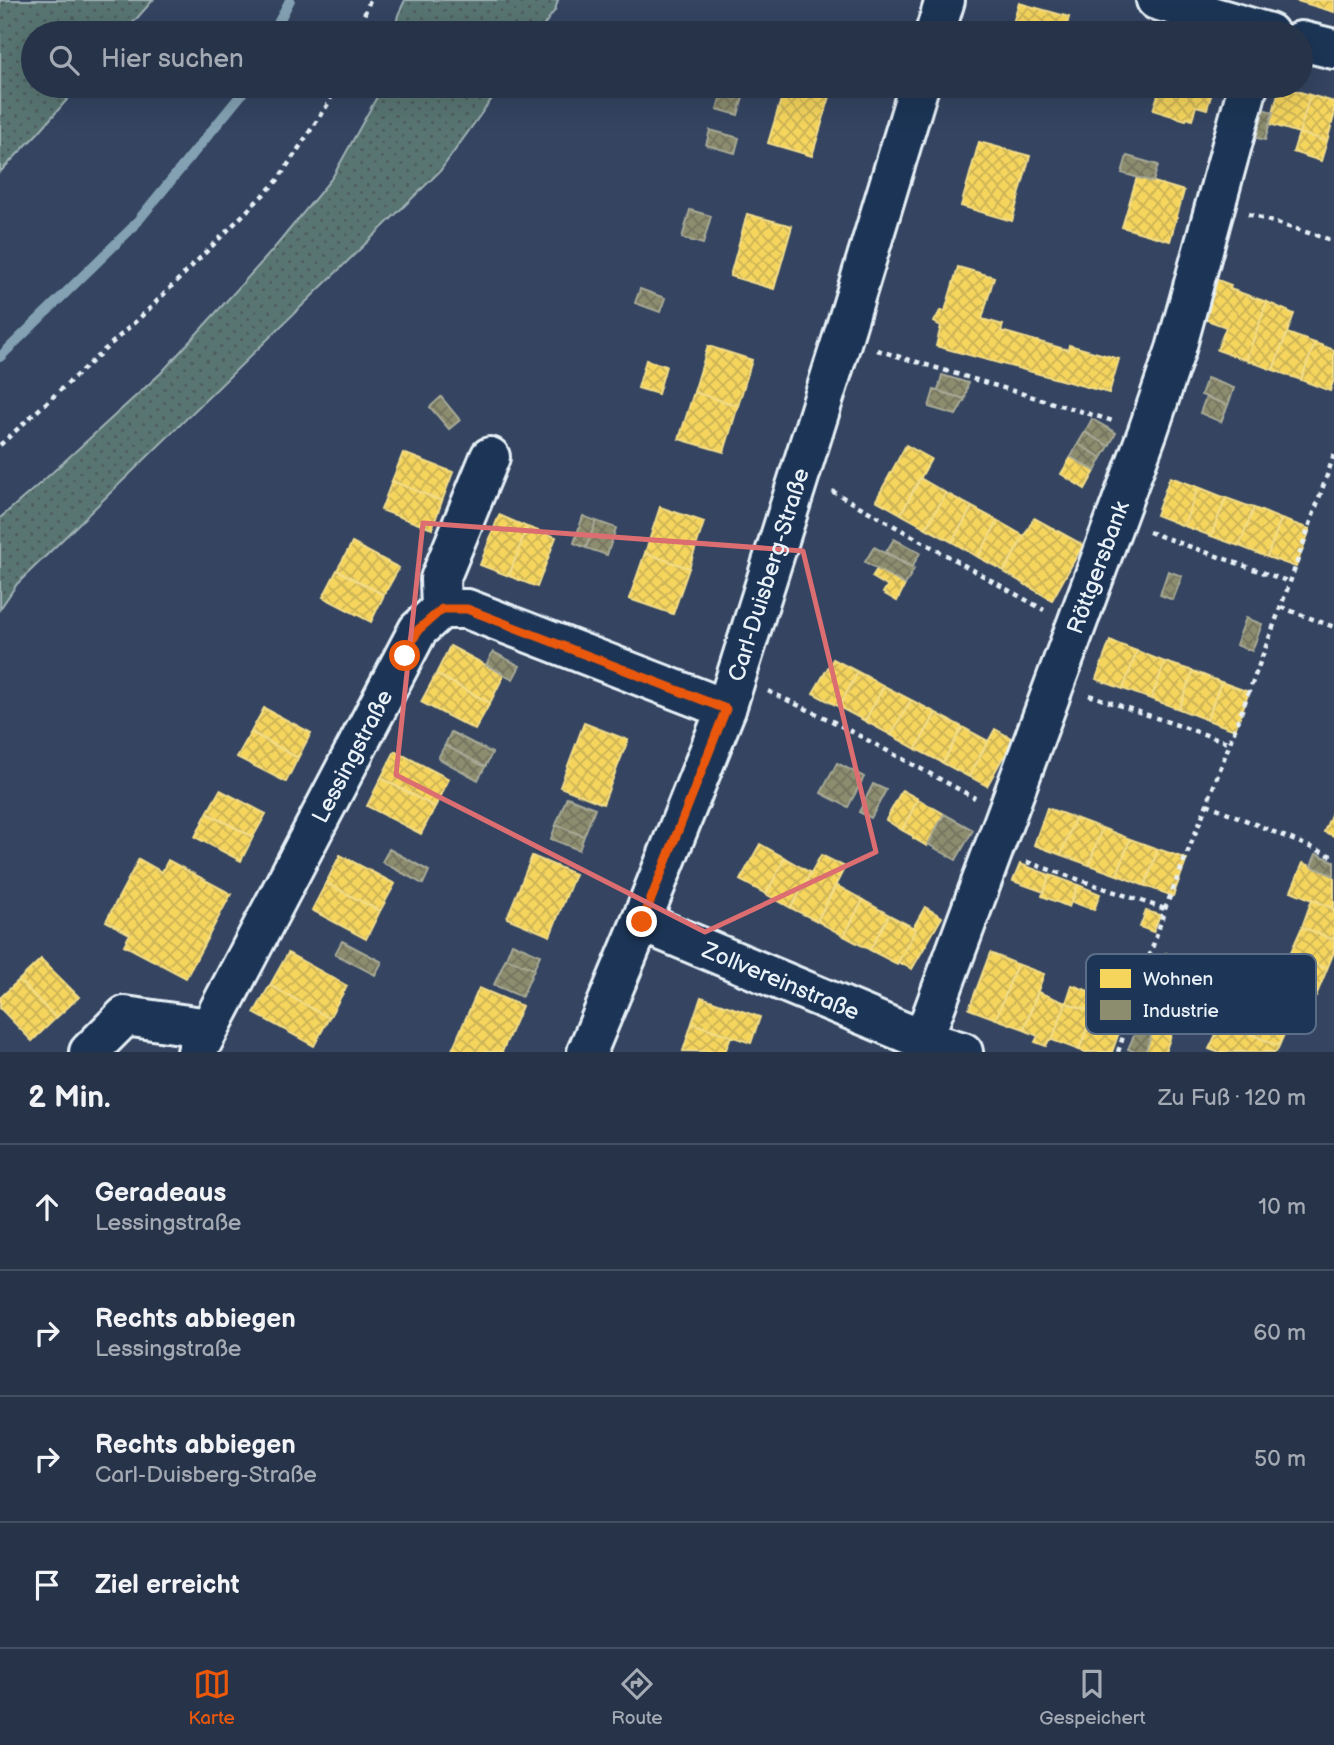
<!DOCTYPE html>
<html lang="de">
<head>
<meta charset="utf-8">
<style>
	body { margin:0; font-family:"Balsamiq Sans",sans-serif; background:#333f53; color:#f1f3f6 }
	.stop { position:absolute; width:21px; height:21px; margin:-16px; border:5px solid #ea580c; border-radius:50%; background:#fff }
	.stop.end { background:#ea580c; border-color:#fff; box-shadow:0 2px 7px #0008 }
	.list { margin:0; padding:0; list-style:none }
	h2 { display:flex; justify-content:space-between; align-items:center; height:91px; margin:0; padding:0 28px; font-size:30px }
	h2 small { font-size:23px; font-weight:400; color:#a4aab4 }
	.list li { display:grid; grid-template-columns:46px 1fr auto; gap:21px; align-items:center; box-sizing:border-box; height:126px; padding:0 28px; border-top:2px solid #434e61 }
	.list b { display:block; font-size:26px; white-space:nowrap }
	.list p { margin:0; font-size:23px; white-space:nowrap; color:#a4aab4 }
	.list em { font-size:23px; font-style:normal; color:#a4aab4 }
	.icon { flex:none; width:38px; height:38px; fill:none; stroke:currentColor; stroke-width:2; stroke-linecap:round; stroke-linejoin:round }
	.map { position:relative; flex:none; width:1334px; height:1052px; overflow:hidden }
	.search { position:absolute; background:#273349; box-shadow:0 7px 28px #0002; left:21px; right:21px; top:21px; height:77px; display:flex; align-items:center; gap:18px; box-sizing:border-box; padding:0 24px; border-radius:38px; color:#a4aab4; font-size:26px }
	.sheet { height:595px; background:#273349 }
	nav { display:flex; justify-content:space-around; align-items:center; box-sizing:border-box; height:98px; border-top:2px solid #434e61; background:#273349; font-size:19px; color:#a4aab4 }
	nav a { display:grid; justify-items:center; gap:4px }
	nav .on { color:#ea580c }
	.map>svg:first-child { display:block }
	.grass { fill:url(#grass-dots); stroke:#a0b2b5; stroke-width:2 }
	.homes { fill:url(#homes-cross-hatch); stroke:#f2dd8b; stroke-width:2 }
	.industry { fill:url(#industry-cross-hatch); stroke:#a8aa97; stroke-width:2 }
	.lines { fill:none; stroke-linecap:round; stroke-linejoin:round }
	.stream { stroke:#83a1b2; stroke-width:10 }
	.minor-casing { stroke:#e8f1f8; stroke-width:44 }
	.major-casing { stroke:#e8f1f8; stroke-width:44 }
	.path { stroke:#e8f1f8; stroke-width:4.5; stroke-dasharray:5 5; stroke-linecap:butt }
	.minor { stroke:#1d3557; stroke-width:38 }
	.major { stroke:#1d3557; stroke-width:38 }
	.route { stroke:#ea580c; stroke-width:9 }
	.marked { fill:none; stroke:#dc6e71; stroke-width:5; stroke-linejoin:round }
	.labels { text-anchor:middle; stroke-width:7; stroke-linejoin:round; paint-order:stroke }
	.street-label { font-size:23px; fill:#e8f1f8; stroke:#1d3557 }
	.key { fill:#1d3557; stroke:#5a6d87; stroke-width:2 }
	.key-label { font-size:19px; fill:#e8f1f8 }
</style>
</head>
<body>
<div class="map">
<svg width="1334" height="1052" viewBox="0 0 1334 1052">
	<defs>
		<pattern id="grass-dots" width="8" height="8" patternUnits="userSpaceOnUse" patternTransform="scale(1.75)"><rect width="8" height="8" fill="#587472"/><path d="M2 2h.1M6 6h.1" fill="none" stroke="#4e5c5c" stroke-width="1.8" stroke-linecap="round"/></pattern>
		<pattern id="homes-cross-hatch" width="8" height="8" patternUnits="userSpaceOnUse" patternTransform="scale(1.75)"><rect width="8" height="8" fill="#f6d55c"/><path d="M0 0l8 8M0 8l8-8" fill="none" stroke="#cab258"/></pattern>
		<pattern id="industry-cross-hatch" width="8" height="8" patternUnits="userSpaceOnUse" patternTransform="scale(1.75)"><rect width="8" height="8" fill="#8c8c6e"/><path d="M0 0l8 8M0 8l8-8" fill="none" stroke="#747461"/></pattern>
	</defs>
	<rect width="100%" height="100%" fill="#344461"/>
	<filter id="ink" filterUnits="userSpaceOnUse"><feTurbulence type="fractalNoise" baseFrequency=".0143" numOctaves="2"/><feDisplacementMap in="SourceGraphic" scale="14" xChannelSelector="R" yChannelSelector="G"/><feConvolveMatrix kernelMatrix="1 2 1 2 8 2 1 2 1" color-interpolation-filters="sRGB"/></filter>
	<g filter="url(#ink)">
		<path class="grass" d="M 0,0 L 153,0 L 124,33 L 33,33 L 33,86 L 79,86 L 38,133 L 0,172 Z
			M 405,0 L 558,0 L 555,10 L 538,33 L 394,33 L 398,15 Z
			M 383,86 L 501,86 L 440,171 L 17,584 L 0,609 L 0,518 L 44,480 L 161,373 L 271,252 L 332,178 Z"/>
		<path class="homes" d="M 1294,0 L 1334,0 L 1334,12 Z
			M 1019,3 L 1069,17 L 1065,33 L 1010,33 Z
			M 785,86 L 805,86 L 831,93 L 812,156 L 768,143 Z
			M 1161,86 L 1214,86 L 1207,109 L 1196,106 L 1192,120 L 1187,118 L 1186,120 L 1153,110 Z
			M 1280,86 L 1310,95 L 1299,133 L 1270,124 Z
			M 1310,95 L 1334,102 L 1334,116 L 1327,141 L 1299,133 Z
			M 1299,133 L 1327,141 L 1321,161 L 1293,152 Z
			M 979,142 L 1030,156 L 1012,221 L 961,206 Z
			M 1137,177 L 1184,191 L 1170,241 L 1122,227 Z
			M 747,214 L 792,226 L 774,289 L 730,276 Z
			M 958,267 L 994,277 L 982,319 L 1003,325 L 1001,331 L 1068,350 L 1069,345 L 1119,359 L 1109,393 L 936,346 L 941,326 L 934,322 L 940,311 L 945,311 Z
			M 1215,279 L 1231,285 L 1230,289 L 1267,302 L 1246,360 L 1217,350 L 1226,327 L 1204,319 Z
			M 1267,302 L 1294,314 L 1273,370 L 1246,360 Z
			M 1287,333 L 1315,343 L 1301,380 L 1273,370 Z
			M 1315,343 L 1334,350 L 1334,379 L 1330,391 L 1301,380 Z
			M 708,346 L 752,360 L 738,406 L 694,392 Z
			M 646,360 L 666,366 L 658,394 L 638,388 Z
			M 694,392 L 738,406 L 724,452 L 679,439 Z
			M 906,445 L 931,459 L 901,514 L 876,500 Z
			M 403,453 L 453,472 L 442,501 L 392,481 Z
			M 1071,457 L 1095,471 L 1085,489 L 1061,474 Z
			M 1170,477 L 1198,487 L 1184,526 L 1156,515 Z
			M 920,478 L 946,493 L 926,528 L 901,514 Z
			M 392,481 L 442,501 L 432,529 L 381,510 Z
			M 1198,487 L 1226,498 L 1211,536 L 1184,526 Z
			M 946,493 L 972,507 L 952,542 L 926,528 Z
			M 1226,498 L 1254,508 L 1239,546 L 1211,536 Z
			M 660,507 L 704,522 L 689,568 L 645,553 Z
			M 972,507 L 998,521 L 978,557 L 952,542 Z
			M 1254,508 L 1281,519 L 1267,557 L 1239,546 Z
			M 499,515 L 527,527 L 509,576 L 480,565 Z
			M 1034,518 L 1083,545 L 1052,600 L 1004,572 Z
			M 1281,519 L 1310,529 L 1296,567 L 1267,557 Z
			M 998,521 L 1024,536 L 1004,571 L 978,557 Z
			M 527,527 L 556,537 L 537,587 L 509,576 Z
			M 352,543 L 399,568 L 384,595 L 337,570 Z
			M 645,553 L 689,568 L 673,614 L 629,599 Z
			M 877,569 L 905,585 L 897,601 L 883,593 L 887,586 L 872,577 Z
			M 337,570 L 384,595 L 371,622 L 323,597 Z
			M 1110,641 L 1137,651 L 1123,689 L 1096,679 Z
			M 450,646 L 504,675 L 490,703 L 436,674 Z
			M 1137,651 L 1165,662 L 1151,699 L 1123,689 Z
			M 833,659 L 858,672 L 839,707 L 813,693 Z
			M 1165,662 L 1193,671 L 1179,709 L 1151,699 Z
			M 1193,671 L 1221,682 L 1207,720 L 1179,709 Z
			M 858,672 L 884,686 L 865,721 L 839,707 Z
			M 436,674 L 490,703 L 475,730 L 421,702 Z
			M 1221,682 L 1249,692 L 1235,730 L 1207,720 Z
			M 884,686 L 911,700 L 891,735 L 865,721 Z
			M 911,700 L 936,713 L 916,749 L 891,735 Z
			M 264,708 L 311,733 L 298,758 L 251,732 Z
			M 936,713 L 962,727 L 943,763 L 916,749 Z
			M 584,723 L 628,740 L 603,804 L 560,787 Z
			M 962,727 L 988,741 L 969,777 L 943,763 Z
			M 995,729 L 1016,741 L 1006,759 L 1003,757 L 987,786 L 969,776 Z
			M 251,732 L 298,758 L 286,782 L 237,757 Z
			M 395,751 L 449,779 L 435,807 L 381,778 Z
			M 381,778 L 435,807 L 421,834 L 367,806 Z
			M 220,790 L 266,814 L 253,837 L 207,813 Z
			M 902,790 L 918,799 L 902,830 L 886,820 Z
			M 918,799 L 944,814 L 927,846 L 913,838 L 913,836 L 902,830 Z
			M 1334,807 L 1334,836 L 1324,832 Z
			M 1047,808 L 1075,818 L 1061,855 L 1034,845 Z
			M 207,813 L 253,837 L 241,861 L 195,837 Z
			M 1075,818 L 1102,828 L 1089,865 L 1061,855 Z
			M 1102,828 L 1130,839 L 1117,875 L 1089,865 Z
			M 1130,839 L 1158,849 L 1145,886 L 1117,875 Z
			M 760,844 L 785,858 L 766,894 L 740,880 Z
			M 1158,849 L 1187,859 L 1173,896 L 1145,886 Z
			M 340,855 L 395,884 L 380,911 L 326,883 Z
			M 821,855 L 845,867 L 817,921 L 791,908 Z
			M 532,856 L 575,874 L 550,936 L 507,918 Z
			M 785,858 L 811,873 L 791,908 L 766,894 Z
			M 139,859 L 162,872 L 168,860 L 231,894 L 186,978 L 124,945 L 130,934 L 106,921 Z
			M 1303,863 L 1334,875 L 1334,909 L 1291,891 Z
			M 1020,864 L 1050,875 L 1044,892 L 1013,881 Z
			M 1050,875 L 1078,885 L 1069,907 L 1042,896 Z
			M 326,883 L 380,911 L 366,939 L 312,910 Z
			M 836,885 L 863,900 L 844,936 L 817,921 Z
			M 1078,885 L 1100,894 L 1094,910 L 1072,902 Z
			M 1312,899 L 1334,909 L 1334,940 L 1302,927 Z
			M 863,900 L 889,915 L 870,950 L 844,936 Z
			M 925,907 L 942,917 L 912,969 L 898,962 L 916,929 L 913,928 Z
			M 1146,911 L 1160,915 L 1153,932 L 1140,927 Z
			M 889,915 L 916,929 L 897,964 L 870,950 Z
			M 1302,927 L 1334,940 L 1334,952 L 1327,969 L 1290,954 Z
			M 288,953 L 347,986 L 329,1018 L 270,985 Z
			M 990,953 L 1017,964 L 996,1019 L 969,1009 Z
			M 1166,953 L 1182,959 L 1178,971 L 1161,965 Z
			M 1290,954 L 1327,969 L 1316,996 L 1279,981 Z
			M 41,959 L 79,997 L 56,1018 L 19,980 Z
			M 1017,964 L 1044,974 L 1024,1029 L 996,1019 Z
			M 19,980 L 56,1018 L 32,1041 L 0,1008 L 0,998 Z
			M 270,985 L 329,1018 L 314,1046 L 254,1013 Z
			M 1072,985 L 1100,995 L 1094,1012 L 1066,1003 Z
			M 479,988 L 522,1006 L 502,1052 L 457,1052 L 452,1050 Z
			M 1038,992 L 1066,1003 L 1052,1040 L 1049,1040 L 1046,1046 L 1035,1042 L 1038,1036 L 1024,1030 Z
			M 1235,995 L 1291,1018 L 1279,1046 L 1223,1022 Z
			M 701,997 L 760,1017 L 751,1043 L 692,1023 Z
			M 1098,998 L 1127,1010 L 1112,1052 L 1085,1052 L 1079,1050 Z
			M 1066,1003 L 1094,1012 L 1079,1050 L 1052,1040 Z
			M 1222,1022 L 1279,1046 L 1276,1052 L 1217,1052 L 1209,1049 Z
			M 692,1023 L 731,1036 L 725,1052 L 683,1051 Z
			M 1155,1026 L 1172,1033 L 1165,1052 L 1145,1052 Z"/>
		<path class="industry" d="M 724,86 L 746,87 L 738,115 L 717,109 Z
			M 1258,108 L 1273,112 L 1265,140 L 1250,136 Z
			M 710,130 L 739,138 L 735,153 L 706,145 Z
			M 1127,156 L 1158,165 L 1153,182 L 1122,173 Z
			M 690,210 L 711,216 L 703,244 L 682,238 Z
			M 640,289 L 665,298 L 660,312 L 635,303 Z
			M 942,375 L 968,383 L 965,399 L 938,391 Z
			M 1207,378 L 1234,388 L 1228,405 L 1201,395 Z
			M 934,390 L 965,399 L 956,415 L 929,407 Z
			M 441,397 L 460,420 L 449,429 L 430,407 Z
			M 1206,397 L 1228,405 L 1221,422 L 1200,413 Z
			M 1092,419 L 1116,433 L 1109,446 L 1085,432 Z
			M 1085,432 L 1109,446 L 1102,458 L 1078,444 Z
			M 1078,444 L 1102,458 L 1095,471 L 1071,457 Z
			M 583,516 L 596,521 L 586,548 L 574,543 Z
			M 596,521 L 616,528 L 607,555 L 586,548 Z
			M 894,539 L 920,553 L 912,567 L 886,552 Z
			M 874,547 L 914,569 L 905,585 L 865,562 Z
			M 1168,571 L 1182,576 L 1173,600 L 1160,595 Z
			M 1246,618 L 1262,624 L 1252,651 L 1236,645 Z
			M 493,652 L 520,666 L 513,679 L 486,665 Z
			M 451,732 L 492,753 L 485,767 L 445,745 Z
			M 445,745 L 485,767 L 478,780 L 438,758 Z
			M 837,763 L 864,777 L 848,807 L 821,793 Z
			M 873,784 L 886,790 L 871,818 L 859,812 Z
			M 567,797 L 595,808 L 584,836 L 556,825 Z
			M 944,814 L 973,830 L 956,860 L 928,844 Z
			M 556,825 L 584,836 L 579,850 L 551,839 Z
			M 389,849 L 429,871 L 423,884 L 382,862 Z
			M 1316,854 L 1334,861 L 1334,876 L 1311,866 Z
			M 342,941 L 382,962 L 375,975 L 335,954 Z
			M 512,943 L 540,955 L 534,969 L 506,958 Z
			M 506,958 L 534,969 L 522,997 L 494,985 Z
			M 1141,1020 L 1155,1026 L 1145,1052 L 1135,1052 L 1128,1049 Z"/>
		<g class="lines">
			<path class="stream" d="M 273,33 L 290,0
				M 0,357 L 132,228 L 241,95 L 246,86"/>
			<g class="minor-casing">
				<g id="minor">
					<path d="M 1156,0 L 1269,33"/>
					<path d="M 1301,41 L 1334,49"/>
					<path d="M 441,609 L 440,579 L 490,457"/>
					<path id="s1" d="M 641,922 L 923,1040 L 963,1052"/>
					<path id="s2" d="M 923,1040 L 1148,431 L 1176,349 L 1248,86"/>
					<path d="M 89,1052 L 125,1016 L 209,1028"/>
					<path id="s3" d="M 197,1052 L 418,630 L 441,609 L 467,609 L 726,709"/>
				</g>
			</g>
			<g class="major-casing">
				<g id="major">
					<path d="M 935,33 L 945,0"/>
					<path id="s4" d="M 587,1052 L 641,922 L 726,709 L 842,340 L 919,86"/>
				</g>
			</g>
			<path class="path" d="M 357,33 L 370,0
				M 1248,214 L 1334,241
				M 877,350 L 1113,421
				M 0,445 L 147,311 L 277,181 L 328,104 L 336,86
				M 832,491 L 1044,610
				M 1149,532 L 1290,582
				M 1281,607 L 1334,627
				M 768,691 L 832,721 L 975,798
				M 1089,695 L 1230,743
				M 1207,804 L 1334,857
				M 1027,862 L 1165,909
				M 1118,1052 L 1165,909 L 1207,804 L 1290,582 L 1334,455"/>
			<use href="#minor" class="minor"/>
			<use href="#major" class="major"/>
		</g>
	</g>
	<g class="lines" filter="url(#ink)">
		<path class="route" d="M 405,656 L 418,630 L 442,609 L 467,609 L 726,709 L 642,922"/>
	</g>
	<path class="marked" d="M 423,523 L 803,551 L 876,852 L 705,932 L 396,775 Z"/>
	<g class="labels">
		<g class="street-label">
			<text dy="8" stroke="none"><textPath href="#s2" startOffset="504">Röttgersbank</textPath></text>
			<text dy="8" stroke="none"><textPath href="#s4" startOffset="511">Carl-Duisberg-Straße</textPath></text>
			<text dy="8" stroke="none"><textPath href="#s3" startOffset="334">Lessingstraße</textPath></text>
			<text dy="8" stroke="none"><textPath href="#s1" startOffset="152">Zollvereinstraße</textPath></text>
		</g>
	</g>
	<rect x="1086" y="954" width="230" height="80" rx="10" class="key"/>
	<rect x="1100" y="969" width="31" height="19" fill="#f6d55c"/>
	<rect x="1100" y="1000" width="31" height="20" fill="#8c8c6e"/>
	<g class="key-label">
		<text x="1143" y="985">Wohnen</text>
		<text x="1143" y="1017">Industrie</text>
	</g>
</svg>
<div class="stop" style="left:405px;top:656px"></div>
<div class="stop end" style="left:642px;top:922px"></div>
<div class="search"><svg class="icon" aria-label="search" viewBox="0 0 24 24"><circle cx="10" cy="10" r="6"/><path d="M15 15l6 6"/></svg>Hier suchen</div>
</div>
<section class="sheet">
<h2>2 Min.<small>Zu Fuß · 120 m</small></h2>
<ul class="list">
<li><svg class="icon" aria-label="ahead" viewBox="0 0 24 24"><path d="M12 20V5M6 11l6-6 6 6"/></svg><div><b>Geradeaus</b><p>Lessingstraße</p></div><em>10 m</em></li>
<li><svg class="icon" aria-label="right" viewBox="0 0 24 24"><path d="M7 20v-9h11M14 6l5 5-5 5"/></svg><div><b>Rechts abbiegen</b><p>Lessingstraße</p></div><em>60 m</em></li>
<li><svg class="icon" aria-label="right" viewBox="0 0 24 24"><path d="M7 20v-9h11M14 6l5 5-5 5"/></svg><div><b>Rechts abbiegen</b><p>Carl-Duisberg-Straße</p></div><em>50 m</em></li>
<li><svg class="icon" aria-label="arrive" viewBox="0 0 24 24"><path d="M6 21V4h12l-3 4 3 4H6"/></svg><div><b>Ziel erreicht</b></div></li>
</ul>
</section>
<nav>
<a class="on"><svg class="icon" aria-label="map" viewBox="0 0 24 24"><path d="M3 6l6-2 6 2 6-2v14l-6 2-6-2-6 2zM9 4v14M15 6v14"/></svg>Karte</a>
<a><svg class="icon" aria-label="directions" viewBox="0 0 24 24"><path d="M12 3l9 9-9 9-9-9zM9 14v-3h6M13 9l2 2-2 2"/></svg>Route</a>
<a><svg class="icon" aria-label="saved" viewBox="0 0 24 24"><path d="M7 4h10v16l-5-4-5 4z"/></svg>Gespeichert</a>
</nav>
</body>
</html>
